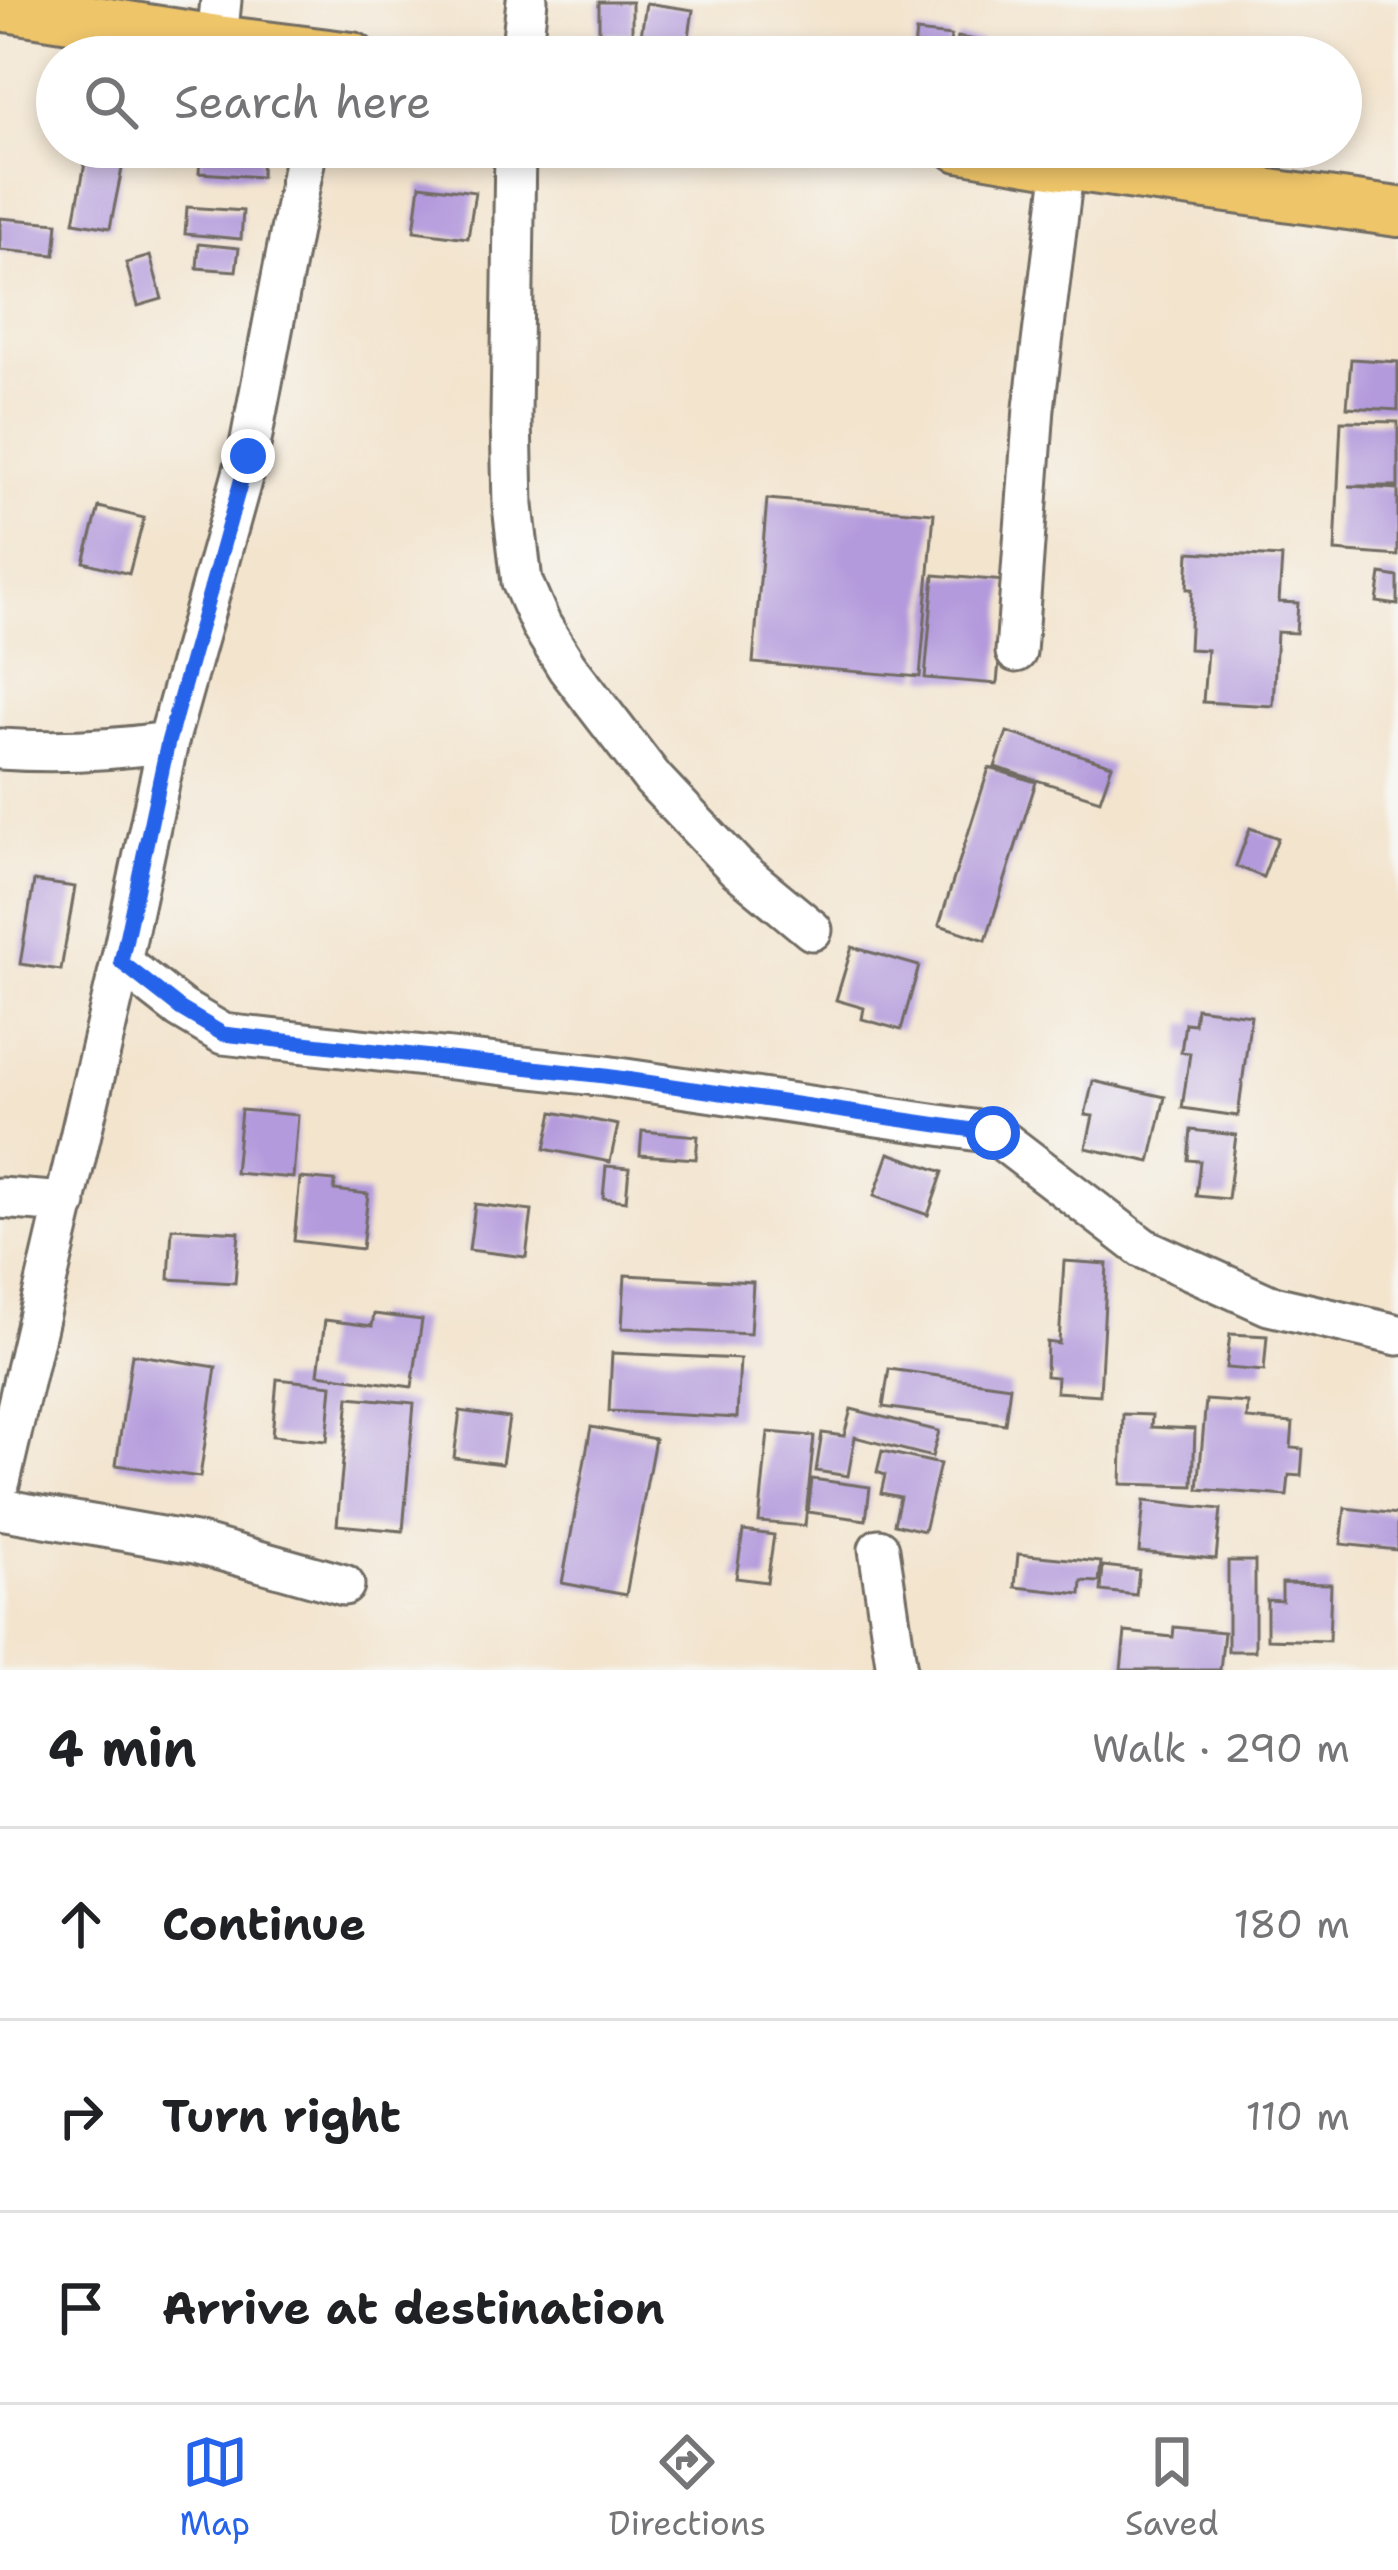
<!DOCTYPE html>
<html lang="en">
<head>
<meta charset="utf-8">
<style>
	body { margin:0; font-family:"Shantell Sans",sans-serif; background:#f6f6f6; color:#202124 }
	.stop { position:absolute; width:36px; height:36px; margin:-27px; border:9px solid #2563eb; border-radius:50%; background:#fff }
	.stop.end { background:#2563eb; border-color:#fff; box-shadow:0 3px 12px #0008 }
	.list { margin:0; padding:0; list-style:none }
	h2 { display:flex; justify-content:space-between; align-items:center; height:156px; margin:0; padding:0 48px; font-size:51px }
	h2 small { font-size:39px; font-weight:400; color:#757577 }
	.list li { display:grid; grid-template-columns:78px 1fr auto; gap:36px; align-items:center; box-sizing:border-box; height:192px; padding:0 48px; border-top:3px solid #e0e0e0 }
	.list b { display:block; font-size:45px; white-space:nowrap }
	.list em { font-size:39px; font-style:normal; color:#757577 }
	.icon { flex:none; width:66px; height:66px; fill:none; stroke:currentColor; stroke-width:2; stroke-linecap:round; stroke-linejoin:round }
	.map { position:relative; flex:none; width:1398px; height:1670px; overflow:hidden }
	.search { position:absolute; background:#fff; box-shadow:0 6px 18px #0003; left:36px; right:36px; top:36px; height:132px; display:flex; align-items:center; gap:30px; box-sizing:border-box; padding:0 42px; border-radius:66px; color:#757577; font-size:45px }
	.sheet { height:732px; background:#fff }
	nav { display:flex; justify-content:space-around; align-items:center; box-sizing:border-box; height:168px; border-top:3px solid #e0e0e0; background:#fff; font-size:33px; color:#757577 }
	nav a { display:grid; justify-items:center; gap:6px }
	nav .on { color:#2563eb }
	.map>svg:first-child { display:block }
	.building { fill:#b39adc }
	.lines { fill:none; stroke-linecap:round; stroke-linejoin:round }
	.minor-casing { stroke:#716c64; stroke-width:45 }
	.major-casing { stroke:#716c64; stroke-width:54 }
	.minor { stroke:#fff; stroke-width:39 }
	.major { stroke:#eec569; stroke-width:48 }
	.route { stroke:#2563eb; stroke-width:15 }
</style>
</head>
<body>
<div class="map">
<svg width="1398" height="1670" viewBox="0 0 1398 1670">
	<rect width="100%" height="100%" fill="#f6f6f2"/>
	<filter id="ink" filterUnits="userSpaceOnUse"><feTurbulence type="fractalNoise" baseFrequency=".00833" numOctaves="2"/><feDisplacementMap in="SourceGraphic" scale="24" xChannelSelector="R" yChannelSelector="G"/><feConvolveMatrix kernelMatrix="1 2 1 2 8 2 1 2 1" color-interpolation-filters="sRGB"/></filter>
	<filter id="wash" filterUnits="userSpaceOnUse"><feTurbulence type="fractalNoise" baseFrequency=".004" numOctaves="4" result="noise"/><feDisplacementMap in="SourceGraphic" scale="48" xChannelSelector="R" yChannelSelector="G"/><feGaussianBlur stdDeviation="2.7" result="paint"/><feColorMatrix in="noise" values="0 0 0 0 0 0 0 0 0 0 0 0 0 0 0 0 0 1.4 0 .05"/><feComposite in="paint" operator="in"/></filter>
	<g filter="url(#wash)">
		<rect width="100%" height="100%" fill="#f3e4ce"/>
		<g id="blocks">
			<path class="building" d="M 599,2 L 632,2 L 632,34 L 599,34 Z
				M 646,3 L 693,10 L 687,50 L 640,42 Z
				M 916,32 L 951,36 L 948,57 L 913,57 Z
				M 958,37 L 981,41 L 977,57 L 954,57 Z
				M 88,147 L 139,147 L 138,156 L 125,154 L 110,228 L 74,222 Z
				M 201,147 L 262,147 L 261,177 L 199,173 Z
				M 420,185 L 475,192 L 468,238 L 414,231 Z
				M 187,207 L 243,211 L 241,239 L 185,234 Z
				M 0,218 L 58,223 L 55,255 L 0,250 Z
				M 199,244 L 239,248 L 236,271 L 197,268 Z
				M 150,256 L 162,299 L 138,306 L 126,263 Z
				M 1351,359 L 1398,362 L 1398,410 L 1347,407 Z
				M 1341,421 L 1398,422 L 1398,486 L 1349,486 L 1398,489 L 1398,556 L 1335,551 Z
				M 767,499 L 934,513 L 920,677 L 753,663 Z
				M 99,507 L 144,518 L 129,574 L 84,562 Z
				M 1189,552 L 1282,557 L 1279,602 L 1298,603 L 1296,633 L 1277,632 L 1273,706 L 1203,702 L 1207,650 L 1189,649 L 1192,589 L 1187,589 Z
				M 1381,574 L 1398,577 L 1398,605 L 1377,602 Z
				M 934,575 L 1006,581 L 997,684 L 925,678 Z
				M 1007,732 L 1112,765 L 1100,800 L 995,767 Z
				M 989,768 L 1036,782 L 986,940 L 939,925 Z
				M 1250,828 L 1278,838 L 1263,877 L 1236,866 Z
				M 34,881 L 75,887 L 61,970 L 20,964 Z
				M 852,947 L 919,966 L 901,1030 L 862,1019 L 864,1008 L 836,1000 Z
				M 1196,1008 L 1251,1015 L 1238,1116 L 1182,1108 L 1190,1053 L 1181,1052 L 1185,1023 L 1194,1024 Z
				M 1093,1081 L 1165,1097 L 1150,1162 L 1086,1148 L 1093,1116 L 1085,1115 Z
				M 241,1110 L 298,1115 L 293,1178 L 235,1173 Z
				M 553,1112 L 618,1125 L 610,1162 L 545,1149 Z
				M 1191,1130 L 1236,1135 L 1228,1199 L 1196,1196 L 1200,1161 L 1188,1160 Z
				M 642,1131 L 698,1136 L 696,1159 L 640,1155 Z
				M 889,1153 L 943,1172 L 928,1215 L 874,1196 Z
				M 606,1166 L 629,1168 L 626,1201 L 603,1198 Z
				M 300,1178 L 335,1181 L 334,1190 L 368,1194 L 362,1249 L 294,1241 Z
				M 475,1204 L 532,1211 L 526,1257 L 469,1250 Z
				M 172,1228 L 239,1232 L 235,1283 L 169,1279 Z
				M 1064,1261 L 1107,1264 L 1100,1395 L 1056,1392 L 1057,1377 L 1046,1376 L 1047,1342 L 1059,1344 Z
				M 625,1275 L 753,1282 L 750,1334 L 622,1328 Z
				M 374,1314 L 422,1320 L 412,1387 L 318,1374 L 325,1320 L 372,1326 Z
				M 1230,1334 L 1267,1336 L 1264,1371 L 1226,1368 Z
				M 612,1353 L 740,1359 L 737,1418 L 609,1411 Z
				M 132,1354 L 216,1367 L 200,1477 L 116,1465 Z
				M 889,1369 L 1010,1386 L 1005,1424 L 883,1407 Z
				M 277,1379 L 332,1385 L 327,1441 L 272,1436 Z
				M 349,1397 L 414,1403 L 403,1531 L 337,1525 Z
				M 1206,1400 L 1248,1403 L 1247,1419 L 1293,1423 L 1291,1448 L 1303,1449 L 1301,1476 L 1289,1475 L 1287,1496 L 1198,1489 Z
				M 851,1409 L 939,1431 L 932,1457 L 855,1437 L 848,1476 L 816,1471 L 822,1433 L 844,1436 Z
				M 460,1411 L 509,1418 L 502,1464 L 454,1458 Z
				M 1123,1414 L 1152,1415 L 1151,1427 L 1195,1429 L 1193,1486 L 1121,1484 Z
				M 591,1427 L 655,1439 L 626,1595 L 562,1583 Z
				M 768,1432 L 814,1436 L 805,1526 L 759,1522 Z
				M 882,1451 L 940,1464 L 924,1531 L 894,1524 L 900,1497 L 881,1493 L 885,1475 L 877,1472 Z
				M 812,1479 L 870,1487 L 866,1520 L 808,1512 Z
				M 1144,1501 L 1221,1509 L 1216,1559 L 1139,1552 Z
				M 1345,1508 L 1398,1514 L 1398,1550 L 1341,1544 Z
				M 743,1531 L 774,1535 L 767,1582 L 736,1578 Z
				M 1018,1554 L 1101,1562 L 1099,1582 L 1082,1581 L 1081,1594 L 1015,1587 Z
				M 1228,1561 L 1255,1561 L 1255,1651 L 1228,1651 Z
				M 1103,1566 L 1139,1570 L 1136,1595 L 1101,1591 Z
				M 1282,1583 L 1331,1584 L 1329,1641 L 1267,1639 L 1267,1600 L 1282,1601 Z
				M 1174,1627 L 1224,1632 L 1220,1670 L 1121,1670 L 1125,1632 L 1173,1637 Z"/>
		</g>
	</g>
	<g filter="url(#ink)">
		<use href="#blocks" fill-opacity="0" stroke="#716c64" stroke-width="3"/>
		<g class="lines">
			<g class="minor-casing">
				<path id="minor" d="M 217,40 L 221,0
					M 521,57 L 527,0
					M 515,147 L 511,418 L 513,506 L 522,582 L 541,625 L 567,667 L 653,779 L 737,868 L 812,930
					M 1016,652 L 1034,408 L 1064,165
					M 0,749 C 56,753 113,750 168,742
					M 121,962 L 181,1009 L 223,1034 L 605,1076 L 993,1133 L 1143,1248 L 1269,1305 L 1398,1335
					M 0,1198 L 66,1203
					M 0,1481 L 121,962 L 168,742 L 248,456 L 307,147
					M 0,1509 L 195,1543 L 344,1585
					M 879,1549 L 897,1670"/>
			</g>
			<g class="major-casing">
				<path id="major" d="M 0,6 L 217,40 L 352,57
					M 959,147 L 1064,165 L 1398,212"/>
			</g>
			<use href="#minor" class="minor"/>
			<use href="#major" class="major"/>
		</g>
	</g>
	<g class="lines" filter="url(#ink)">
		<path class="route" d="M 248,456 L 168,742 L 121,962 L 181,1009 L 223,1034 L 605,1076 L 993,1133"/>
	</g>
</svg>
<div class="stop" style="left:993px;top:1133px"></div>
<div class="stop end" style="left:248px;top:456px"></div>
<div class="search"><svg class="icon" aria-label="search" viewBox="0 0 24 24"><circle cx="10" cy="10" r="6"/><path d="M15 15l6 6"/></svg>Search here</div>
</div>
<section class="sheet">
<h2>4 min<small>Walk · 290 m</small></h2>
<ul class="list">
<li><svg class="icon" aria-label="ahead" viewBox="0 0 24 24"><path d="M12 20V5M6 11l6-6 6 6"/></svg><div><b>Continue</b></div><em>180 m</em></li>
<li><svg class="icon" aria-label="right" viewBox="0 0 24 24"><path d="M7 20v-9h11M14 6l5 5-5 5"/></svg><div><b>Turn right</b></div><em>110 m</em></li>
<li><svg class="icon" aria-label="arrive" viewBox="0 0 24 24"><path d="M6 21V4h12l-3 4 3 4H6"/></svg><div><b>Arrive at destination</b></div></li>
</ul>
</section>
<nav>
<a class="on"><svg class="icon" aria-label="map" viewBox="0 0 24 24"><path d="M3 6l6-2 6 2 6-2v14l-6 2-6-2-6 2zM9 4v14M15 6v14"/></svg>Map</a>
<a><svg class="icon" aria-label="directions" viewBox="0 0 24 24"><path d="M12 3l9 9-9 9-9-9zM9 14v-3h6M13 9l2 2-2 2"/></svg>Directions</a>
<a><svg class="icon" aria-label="saved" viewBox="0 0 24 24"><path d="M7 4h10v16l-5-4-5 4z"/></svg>Saved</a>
</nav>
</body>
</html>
